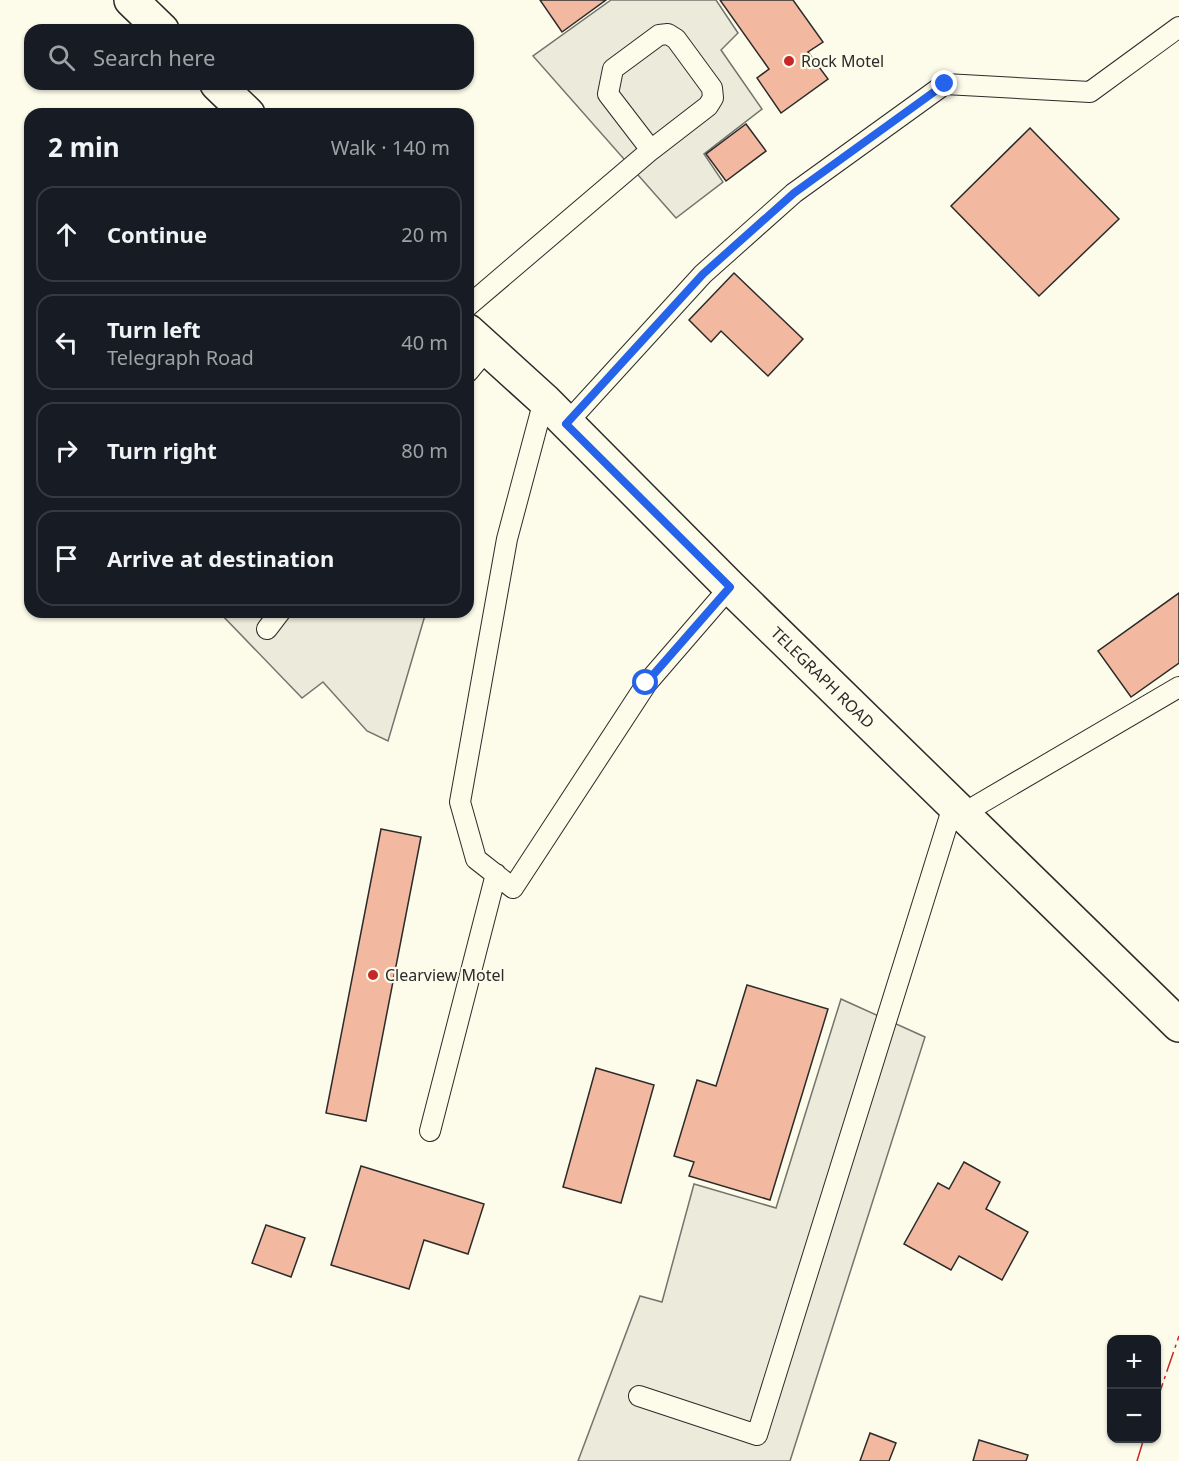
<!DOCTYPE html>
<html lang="en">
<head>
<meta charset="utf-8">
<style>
	body { margin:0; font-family:"Noto Sans",sans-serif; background:#20242c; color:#f1f3f6 }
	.controls { position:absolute; right:18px; bottom:18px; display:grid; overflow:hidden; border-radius:12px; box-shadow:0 2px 4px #0004 }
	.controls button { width:54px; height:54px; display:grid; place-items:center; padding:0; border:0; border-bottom:2px solid #363941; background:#171b24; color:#f1f3f6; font:30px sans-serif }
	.stop { position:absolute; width:18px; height:18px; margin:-14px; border:4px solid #2563eb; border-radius:50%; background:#fff }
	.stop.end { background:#2563eb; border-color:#fff; box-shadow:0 2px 6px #0008 }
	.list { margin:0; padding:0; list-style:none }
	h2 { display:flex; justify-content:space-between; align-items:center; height:78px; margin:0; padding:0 24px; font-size:26px }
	h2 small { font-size:20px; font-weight:400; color:#9ea1a6 }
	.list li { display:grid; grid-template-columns:39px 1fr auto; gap:18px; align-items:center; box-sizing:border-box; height:96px; margin:0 12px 12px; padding:0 12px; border:2px solid #363941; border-radius:18px }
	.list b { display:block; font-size:22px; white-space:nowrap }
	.list p { margin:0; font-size:20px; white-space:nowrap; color:#9ea1a6 }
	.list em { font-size:20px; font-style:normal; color:#9ea1a6 }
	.icon { flex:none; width:33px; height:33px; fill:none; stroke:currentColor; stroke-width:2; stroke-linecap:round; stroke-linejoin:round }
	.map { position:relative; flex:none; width:1179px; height:1461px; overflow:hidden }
	.search { position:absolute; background:#171b24; box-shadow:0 2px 4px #0004; left:24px; top:24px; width:450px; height:66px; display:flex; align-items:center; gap:15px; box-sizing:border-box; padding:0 21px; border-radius:18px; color:#9ea1a6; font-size:22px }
	.panel { position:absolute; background:#171b24; box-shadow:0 2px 4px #0004; left:24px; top:108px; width:450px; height:510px; border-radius:18px }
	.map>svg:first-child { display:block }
	.parking { fill:#eceadb; stroke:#74746e; stroke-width:1.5 }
	.building { fill:#f2b8a0; stroke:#2b2b2b; stroke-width:1.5 }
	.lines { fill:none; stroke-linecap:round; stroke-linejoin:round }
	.service-casing { stroke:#2b2b2b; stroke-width:22 }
	.primary-casing { stroke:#2b2b2b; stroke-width:36 }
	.service { stroke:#fdfbea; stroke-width:20 }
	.primary { stroke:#fdfbea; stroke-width:33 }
	.power { stroke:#c62828; stroke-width:1.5; stroke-dasharray:21 4.5 3 4.5; stroke-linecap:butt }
	.route { stroke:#2563eb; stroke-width:8 }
	.poi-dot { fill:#c62828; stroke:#fdfbea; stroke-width:2 }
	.labels { text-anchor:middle; stroke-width:4.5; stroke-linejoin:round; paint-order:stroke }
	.poi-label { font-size:16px; fill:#2b2b2b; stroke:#fdfbea; text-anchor:start }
	.street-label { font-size:16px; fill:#2b2b2b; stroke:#fdfbea }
</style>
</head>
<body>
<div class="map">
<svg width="1179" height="1461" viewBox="0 0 1179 1461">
	<rect width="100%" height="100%" fill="#fdfbea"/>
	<path class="parking" d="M 611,0 L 716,0 L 738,33 L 721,50 L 762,109 L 704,154 L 723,182 L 676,218 L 533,56 Z
		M 219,612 L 426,612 L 388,741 L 367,731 L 323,682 L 302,698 Z
		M 841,999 L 925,1037 L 790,1461 L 578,1461 L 640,1296 L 662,1302 L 694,1184 L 776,1208 Z"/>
	<path class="building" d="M 540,0 L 606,0 L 562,32 Z
		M 720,0 L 793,0 L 823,42 L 808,52 L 828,79 L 781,113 L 757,78 L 769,69 Z
		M 746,124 L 766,151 L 726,181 L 706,154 Z
		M 1030,128 L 1119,219 L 1039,296 L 951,206 Z
		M 734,273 L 803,339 L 768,376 L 721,331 L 711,342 L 689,320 Z
		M 1179,593 L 1179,663 L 1131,697 L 1098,651 Z
		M 381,829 L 421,837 L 366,1121 L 326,1113 Z
		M 381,829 L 421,837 L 366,1121 L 326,1113 Z
		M 747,985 L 828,1009 L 770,1200 L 689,1176 L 694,1162 L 674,1156 L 697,1080 L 716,1086 Z
		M 596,1068 L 654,1085 L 621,1203 L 563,1187 Z
		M 596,1068 L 654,1085 L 621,1203 L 563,1187 Z
		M 964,1162 L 1000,1182 L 986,1209 L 1028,1232 L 1002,1280 L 959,1256 L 951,1270 L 904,1244 L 938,1183 L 949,1189 Z
		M 361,1166 L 484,1204 L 468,1254 L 424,1240 L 409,1289 L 331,1265 Z
		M 361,1166 L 484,1204 L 468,1254 L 424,1240 L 409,1289 L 331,1265 Z
		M 266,1225 L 305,1238 L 291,1277 L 252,1263 Z
		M 870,1433 L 896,1443 L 889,1461 L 860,1461 Z
		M 979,1440 L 1028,1455 L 1026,1461 L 973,1461 Z"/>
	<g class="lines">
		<g class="service-casing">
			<path id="service" d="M 468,306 L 651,150 L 708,106 L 713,98 L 712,88 L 676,39 L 668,34 L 659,35 L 613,69 L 608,94 L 651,150
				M 468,372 L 487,349
				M 544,400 L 507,539 L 460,802 L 476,859 L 513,888 L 647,683 L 730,587
				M 566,424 L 703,274 L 794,193 L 945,84 L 1090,92 L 1179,27
				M 267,629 L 280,612
				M 964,813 L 1179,687
				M 430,1131 L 496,874
				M 639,1396 L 757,1435 L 954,803"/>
		</g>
		<g class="primary-casing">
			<g id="primary">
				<path d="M 131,0 L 162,30"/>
				<path d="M 217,84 L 248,114"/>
				<path id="s1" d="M 468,331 L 544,400 L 730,587 L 1179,1025"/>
			</g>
		</g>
		<use href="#service" class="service"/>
		<use href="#primary" class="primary"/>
		<path class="power" d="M 1156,1403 L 1179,1336
			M 1137,1461 L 1144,1438"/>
	</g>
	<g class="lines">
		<path class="route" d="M 646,683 L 730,587 L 566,424 L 703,274 L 794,193 L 945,84"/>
	</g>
	<g class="poi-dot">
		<circle cx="789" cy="61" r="6"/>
		<circle cx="373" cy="975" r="6"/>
	</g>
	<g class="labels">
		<g class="poi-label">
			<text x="801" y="67">Rock Motel</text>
			<text x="385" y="981">Clearview Motel</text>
		</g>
		<g class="street-label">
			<text dy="6" stroke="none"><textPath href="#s1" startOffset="496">TELEGRAPH ROAD</textPath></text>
		</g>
	</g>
</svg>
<div class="controls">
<button>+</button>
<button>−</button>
</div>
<div class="stop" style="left:646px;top:683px"></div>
<div class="stop end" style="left:945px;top:84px"></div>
<div class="search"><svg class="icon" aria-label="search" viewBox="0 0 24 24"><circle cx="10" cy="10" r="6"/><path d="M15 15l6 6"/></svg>Search here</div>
<section class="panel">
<h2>2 min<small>Walk · 140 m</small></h2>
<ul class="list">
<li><svg class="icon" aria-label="ahead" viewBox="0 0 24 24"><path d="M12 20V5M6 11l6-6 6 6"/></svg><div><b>Continue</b></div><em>20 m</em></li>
<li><svg class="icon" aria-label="left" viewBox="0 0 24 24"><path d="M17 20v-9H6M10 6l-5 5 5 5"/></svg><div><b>Turn left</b><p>Telegraph Road</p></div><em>40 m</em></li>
<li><svg class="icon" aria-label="right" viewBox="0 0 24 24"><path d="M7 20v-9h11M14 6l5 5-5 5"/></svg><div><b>Turn right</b></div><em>80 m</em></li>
<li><svg class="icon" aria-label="arrive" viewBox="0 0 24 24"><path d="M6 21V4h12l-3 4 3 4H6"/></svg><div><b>Arrive at destination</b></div></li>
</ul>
</section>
</div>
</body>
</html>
